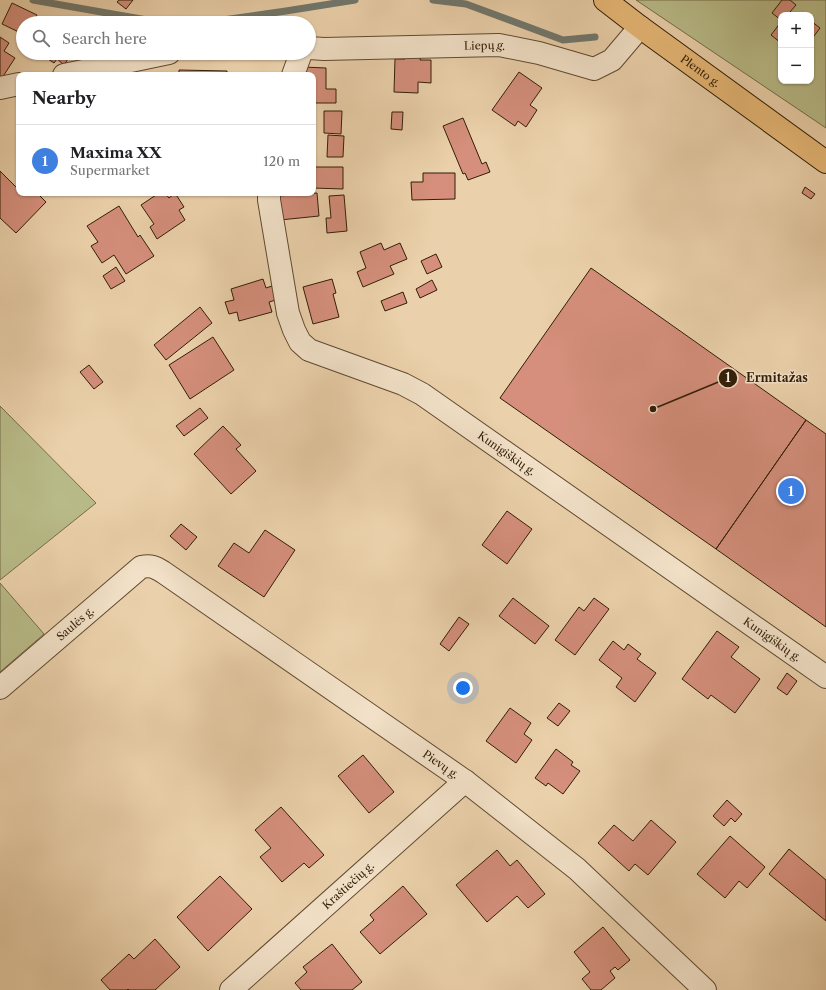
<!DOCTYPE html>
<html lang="en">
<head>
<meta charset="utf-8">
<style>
	body { margin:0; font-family:"Libre Caslon Text",serif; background:#f2f2f2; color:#202124 }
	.controls { position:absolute; right:12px; top:12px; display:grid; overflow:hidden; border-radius:8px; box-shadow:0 1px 3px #0004 }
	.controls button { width:36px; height:36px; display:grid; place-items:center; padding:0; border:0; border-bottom:1px solid #e0e0e0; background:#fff; color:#202124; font:20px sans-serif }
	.you { position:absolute; left:463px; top:688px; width:14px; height:14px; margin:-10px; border:3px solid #fff; border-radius:50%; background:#1a73e8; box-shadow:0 0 0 6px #1a73e833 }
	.badge { display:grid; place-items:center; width:26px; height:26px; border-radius:50%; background:#8f2418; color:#fff; font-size:13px; font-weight:700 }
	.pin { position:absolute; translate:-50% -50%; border:2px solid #fff; box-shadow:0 1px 4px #0006 }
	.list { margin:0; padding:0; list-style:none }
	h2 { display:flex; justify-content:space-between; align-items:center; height:52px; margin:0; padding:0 16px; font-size:17px }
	h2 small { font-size:13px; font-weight:400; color:#757577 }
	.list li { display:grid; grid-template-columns:26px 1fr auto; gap:12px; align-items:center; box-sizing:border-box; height:72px; padding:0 16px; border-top:1px solid #e0e0e0 }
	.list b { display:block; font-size:15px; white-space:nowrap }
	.list p { margin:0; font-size:13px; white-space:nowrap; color:#757577 }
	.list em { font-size:13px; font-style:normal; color:#757577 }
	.icon { flex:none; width:22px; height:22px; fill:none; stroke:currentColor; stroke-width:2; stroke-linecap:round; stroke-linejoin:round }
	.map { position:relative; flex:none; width:826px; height:990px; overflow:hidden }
	.search { position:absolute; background:#fff; box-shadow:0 1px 3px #0004; left:16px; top:16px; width:300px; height:44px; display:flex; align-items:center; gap:10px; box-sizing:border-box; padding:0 14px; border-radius:22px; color:#757577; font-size:15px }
	.panel { position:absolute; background:#fff; box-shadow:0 1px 3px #0004; left:16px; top:72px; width:300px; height:124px; border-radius:8px }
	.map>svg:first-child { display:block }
	.green { fill:#b8bb88; stroke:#746c48; fill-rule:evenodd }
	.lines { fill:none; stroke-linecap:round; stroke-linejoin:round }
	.stream { stroke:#71786e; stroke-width:7 }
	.building { fill:#d58f7c; stroke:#311d07 }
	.minor-casing { stroke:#604a30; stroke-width:24 }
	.trunk-casing { stroke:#311d07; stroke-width:24 }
	.minor { stroke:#f2e1c8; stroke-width:22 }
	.trunk { stroke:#e6b876; stroke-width:22 }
	.labels { text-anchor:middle; stroke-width:3; stroke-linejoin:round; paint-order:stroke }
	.street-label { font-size:11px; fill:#311d07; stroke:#f2e1c8 }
	.leader { fill:none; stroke:#311d07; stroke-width:1.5 }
	.callout-dot { fill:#311d07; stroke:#f2e1c8; stroke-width:1.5 }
	.mark-label { font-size:12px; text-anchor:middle; font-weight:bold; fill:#fff }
	.callout-label { font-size:12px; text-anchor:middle; font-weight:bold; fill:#311d07; stroke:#f2e1c8; stroke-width:3; stroke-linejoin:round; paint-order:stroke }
</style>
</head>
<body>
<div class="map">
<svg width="826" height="990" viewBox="0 0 826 990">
	<rect width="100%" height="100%" fill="#ebd1ab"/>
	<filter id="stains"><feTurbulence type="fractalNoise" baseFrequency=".005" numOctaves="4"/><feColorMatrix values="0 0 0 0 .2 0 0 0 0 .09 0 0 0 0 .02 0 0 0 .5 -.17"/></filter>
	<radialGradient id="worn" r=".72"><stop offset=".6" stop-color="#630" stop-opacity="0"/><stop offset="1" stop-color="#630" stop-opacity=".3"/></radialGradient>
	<path class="green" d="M 636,0 L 826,0 L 826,128 ZM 781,15 L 811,15 L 811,81 L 781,81 Z
		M 0,406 L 96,503 L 0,580 Z
		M 0,583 L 44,634 L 0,672 Z"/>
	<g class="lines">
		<path class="stream" d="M 33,0 L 164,23
			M 433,0 L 466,4 L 563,40 L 595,37
			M 202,23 L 286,11 L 355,0"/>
	</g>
	<path class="building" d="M 119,0 L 133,0 L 126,9 L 117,2 Z
		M 782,0 L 790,0 L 796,5 L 790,12 L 794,15 L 781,15 L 781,20 L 772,13 Z
		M 12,3 L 37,15 L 33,23 L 23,23 L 23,34 L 2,24 Z
		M 811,21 L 820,28 L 811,40 Z
		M 781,22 L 781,43 L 771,35 Z
		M 0,37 L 9,43 L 4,51 L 15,58 L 0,81 Z
		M 39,53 L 72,53 L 64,65 L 57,59 L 54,63 Z
		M 405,55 L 421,56 L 420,60 L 431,60 L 431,83 L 418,82 L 418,93 L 394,92 L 395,59 L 405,59 Z
		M 303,67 L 326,68 L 326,89 L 336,89 L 336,103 L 313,103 L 313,75 L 303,75 Z
		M 179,70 L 227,71 L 227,75 L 179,75 Z
		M 519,72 L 542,88 L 530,105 L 537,110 L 526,127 L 518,121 L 515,126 L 492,110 Z
		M 324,111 L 342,111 L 341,134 L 324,133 Z
		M 392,112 L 403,112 L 402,130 L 391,129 Z
		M 463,118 L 482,164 L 486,162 L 490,172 L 468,180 L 465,173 L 463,174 L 443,126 Z
		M 328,135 L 344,136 L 343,157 L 327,157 Z
		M 313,167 L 343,167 L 343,189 L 313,188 Z
		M 0,171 L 19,190 L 19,193 L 37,193 L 46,202 L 16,233 L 0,218 Z
		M 423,173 L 455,173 L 455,199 L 412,200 L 411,182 L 423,182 Z
		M 805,187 L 815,194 L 811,199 L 802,193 Z
		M 159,193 L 165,193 L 169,198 L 175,193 L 184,207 L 179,210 L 185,220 L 157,239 L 150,227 L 154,224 L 141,205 Z
		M 317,193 L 319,216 L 280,220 L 278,196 Z
		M 344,195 L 347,231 L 327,233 L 326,218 L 331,218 L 329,196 Z
		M 119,206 L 138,237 L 140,235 L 154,256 L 126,274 L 114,255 L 102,263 L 91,246 L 98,242 L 87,226 Z
		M 381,243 L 384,250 L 400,243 L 407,259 L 390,266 L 394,274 L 363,287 L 357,272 L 366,268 L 360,252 Z
		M 436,254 L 442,267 L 427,274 L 421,261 Z
		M 116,267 L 125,281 L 111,289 L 103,276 Z
		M 591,268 L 806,420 L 716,549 L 500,398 Z
		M 263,279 L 266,288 L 272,286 L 276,300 L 269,302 L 272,312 L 239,321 L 237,312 L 229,314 L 225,302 L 234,300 L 231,289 Z
		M 332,279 L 336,293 L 333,294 L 339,317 L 313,324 L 303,287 Z
		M 432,280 L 437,290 L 420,298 L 416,289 Z
		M 403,292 L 407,303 L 385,311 L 381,301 Z
		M 200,307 L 212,323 L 166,360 L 154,345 Z
		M 213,337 L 234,370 L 190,399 L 169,365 Z
		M 89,365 L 103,382 L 94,389 L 80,372 Z
		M 200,408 L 208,418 L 184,436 L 176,426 Z
		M 806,420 L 826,434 L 826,627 L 716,549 Z
		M 223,426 L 241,445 L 236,449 L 256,471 L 231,494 L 194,454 Z
		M 507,511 L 532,529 L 507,564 L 482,545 Z
		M 181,524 L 197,537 L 186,550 L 170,536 Z
		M 265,530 L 295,550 L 264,597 L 218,566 L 234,543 L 249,553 Z
		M 513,598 L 549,626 L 535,644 L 499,616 Z
		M 594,598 L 609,609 L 575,655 L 555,640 L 579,607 L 584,611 Z
		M 459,617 L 469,624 L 449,651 L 440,644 Z
		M 717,631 L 739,647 L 731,657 L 760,679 L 735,713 L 711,695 L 708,699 L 682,679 Z
		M 613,641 L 624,650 L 628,644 L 641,654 L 637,659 L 656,673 L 635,702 L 616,687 L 622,678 L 599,660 Z
		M 787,673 L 797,681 L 787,695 L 777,688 Z
		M 559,703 L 570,711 L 558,726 L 547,718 Z
		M 510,708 L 531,723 L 524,734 L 532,740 L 516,763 L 486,741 Z
		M 556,749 L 573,762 L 571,765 L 580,771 L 563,794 L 548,783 L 546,786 L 535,778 Z
		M 363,755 L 394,792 L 369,813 L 338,776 Z
		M 727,800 L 742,814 L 735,822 L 731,818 L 724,826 L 713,816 Z
		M 281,807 L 324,855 L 309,868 L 304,863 L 282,882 L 260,857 L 271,848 L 255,830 Z
		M 651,820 L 676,842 L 648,875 L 635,864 L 629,871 L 598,843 L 614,825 L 633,841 Z
		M 730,836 L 765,867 L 747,888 L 739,881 L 725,898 L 697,874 Z
		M 789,849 L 826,880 L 826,921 L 769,874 Z
		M 497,850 L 510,866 L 517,860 L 545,894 L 528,908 L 517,896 L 487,922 L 456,885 Z
		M 220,876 L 252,909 L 208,951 L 177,917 Z
		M 403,886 L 427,914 L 380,954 L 360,932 L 374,920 L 370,915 Z
		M 603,927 L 630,960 L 618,970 L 615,967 L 610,971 L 615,978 L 601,990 L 591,990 L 582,979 L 590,972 L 574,952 Z
		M 155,939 L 180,967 L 155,990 L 129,990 L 128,989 L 127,990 L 110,990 L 101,980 L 129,954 L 134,959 Z
		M 332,944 L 362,982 L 352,990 L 301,990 L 295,983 L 307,972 L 303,967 Z"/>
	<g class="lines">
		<g class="minor-casing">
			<g id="minor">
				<path id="s1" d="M 309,48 L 324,49 L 499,45 L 539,53 L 594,69 L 612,60 L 640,27"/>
				<path d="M 64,75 L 169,53"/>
				<path d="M 293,75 L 301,53"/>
				<path d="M 0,88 L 19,84"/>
				<path id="s2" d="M 269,193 L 269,200 L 288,313 L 294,330 L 300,342 L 309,350 L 403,384 L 422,394 L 826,677"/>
				<path id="s3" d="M 0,688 L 141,567 C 151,565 155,567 163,572 L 465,781 L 577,869 L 705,990"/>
				<path id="s4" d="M 231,990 L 465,781"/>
			</g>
		</g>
		<g class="trunk-casing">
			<g id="trunk">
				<path id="s5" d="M 605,0 L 640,27 L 826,162"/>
			</g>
		</g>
		<use href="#minor" class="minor"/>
		<use href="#trunk" class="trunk"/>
	</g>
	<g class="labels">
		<g class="street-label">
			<text dy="4" stroke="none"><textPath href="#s1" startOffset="176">Liepų g.</textPath></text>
			<text dy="4" stroke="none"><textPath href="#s5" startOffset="119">Plento g.</textPath></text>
			<text dy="4" stroke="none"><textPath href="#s2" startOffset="390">Kunigiškių g.</textPath></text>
			<text dy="4" stroke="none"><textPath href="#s3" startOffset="99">Saulės g.</textPath></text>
			<text dy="4" stroke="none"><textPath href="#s2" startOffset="714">Kunigiškių g.</textPath></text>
			<text dy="4" stroke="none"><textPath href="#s3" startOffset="547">Pievų g.</textPath></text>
			<text dy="4" stroke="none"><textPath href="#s4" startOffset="157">Kraštiečių g.</textPath></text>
		</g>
	</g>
	<path class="leader" d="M653 409L728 378"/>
	<g class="callout-dot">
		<circle cx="653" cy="409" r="4"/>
		<circle cx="728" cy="378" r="10"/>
	</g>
	<g class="mark-label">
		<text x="728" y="382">1</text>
	</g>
	<g class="callout-label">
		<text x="777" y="382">Ermitažas</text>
	</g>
	<rect width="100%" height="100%" filter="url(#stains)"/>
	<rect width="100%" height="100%" fill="url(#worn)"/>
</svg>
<div class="controls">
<button>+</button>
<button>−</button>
</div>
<div class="you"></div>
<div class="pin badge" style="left:791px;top:491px;background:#3f7fe0">1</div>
<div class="search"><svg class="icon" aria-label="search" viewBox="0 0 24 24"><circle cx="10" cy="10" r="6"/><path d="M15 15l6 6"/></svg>Search here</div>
<section class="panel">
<h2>Nearby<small></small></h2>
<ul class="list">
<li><span class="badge" style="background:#3f7fe0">1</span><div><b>Maxima XX</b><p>Supermarket</p></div><em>120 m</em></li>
</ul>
</section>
</div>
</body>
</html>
